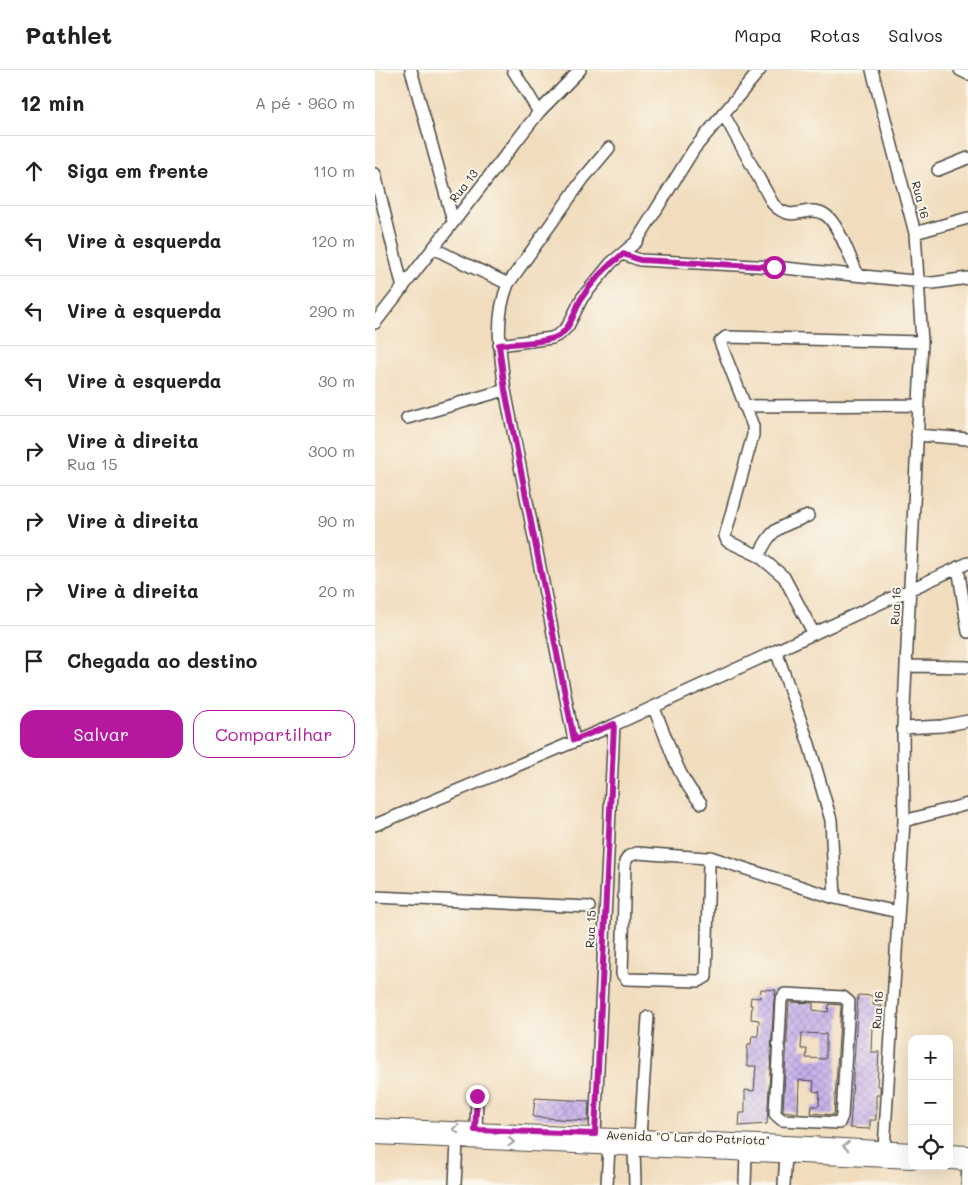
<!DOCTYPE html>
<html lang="pt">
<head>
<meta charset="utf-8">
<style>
	body { margin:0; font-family:Mali,sans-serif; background:#f6f6f6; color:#202124 }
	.controls { position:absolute; right:15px; bottom:15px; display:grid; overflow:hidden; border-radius:10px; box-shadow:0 5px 20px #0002 }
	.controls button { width:45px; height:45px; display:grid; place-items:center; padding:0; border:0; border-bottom:1px solid #e0e0e0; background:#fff; color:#202124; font:25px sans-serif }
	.stop { position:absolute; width:15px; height:15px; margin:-11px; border:4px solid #b5179e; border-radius:50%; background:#fff }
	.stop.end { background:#b5179e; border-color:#fff; box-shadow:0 1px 5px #0008 }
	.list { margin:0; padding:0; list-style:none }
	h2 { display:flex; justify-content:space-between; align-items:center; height:65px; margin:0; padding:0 20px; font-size:21px }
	h2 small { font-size:16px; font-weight:400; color:#757577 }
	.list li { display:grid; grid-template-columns:32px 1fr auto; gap:15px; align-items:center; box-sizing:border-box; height:70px; padding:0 20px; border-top:1px solid #e0e0e0 }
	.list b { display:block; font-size:19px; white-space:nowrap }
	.list p { margin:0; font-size:16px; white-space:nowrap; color:#757577 }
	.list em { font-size:16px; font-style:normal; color:#757577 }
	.actions { display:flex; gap:10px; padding:15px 20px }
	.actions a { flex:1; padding:11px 0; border:1px solid #b5179e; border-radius:15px; text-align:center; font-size:18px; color:#b5179e }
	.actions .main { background:#b5179e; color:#fff }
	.icon { flex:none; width:28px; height:28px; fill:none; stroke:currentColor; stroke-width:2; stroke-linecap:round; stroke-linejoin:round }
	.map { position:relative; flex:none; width:593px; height:1115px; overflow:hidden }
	header { display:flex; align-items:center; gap:30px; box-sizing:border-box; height:70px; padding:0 25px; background:#fff; border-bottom:1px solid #e0e0e0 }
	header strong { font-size:24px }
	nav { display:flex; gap:28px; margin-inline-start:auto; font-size:18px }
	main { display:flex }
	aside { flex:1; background:#fff }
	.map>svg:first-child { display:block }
	.building { fill:url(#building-cross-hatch); fill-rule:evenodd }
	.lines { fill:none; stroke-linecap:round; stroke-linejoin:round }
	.minor-casing { stroke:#494641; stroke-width:14 }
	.major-casing { stroke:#494641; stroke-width:16 }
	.minor { stroke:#fff; stroke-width:11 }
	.major { stroke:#fff; stroke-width:14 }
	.oneway { stroke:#a0a0a0 }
	.route { stroke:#b5179e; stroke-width:6 }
	.labels { text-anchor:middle; stroke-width:4; stroke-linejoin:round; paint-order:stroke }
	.street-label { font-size:12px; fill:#2b2b2b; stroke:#fbf7ec }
</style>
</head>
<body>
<header>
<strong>Pathlet</strong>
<nav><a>Mapa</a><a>Rotas</a><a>Salvos</a></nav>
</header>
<main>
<aside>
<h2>12 min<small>A pé · 960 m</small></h2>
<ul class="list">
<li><svg class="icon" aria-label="ahead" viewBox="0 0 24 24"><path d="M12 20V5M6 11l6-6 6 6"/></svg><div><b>Siga em frente</b></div><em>110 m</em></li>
<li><svg class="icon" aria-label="left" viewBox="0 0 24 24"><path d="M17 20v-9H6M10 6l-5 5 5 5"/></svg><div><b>Vire à esquerda</b></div><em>120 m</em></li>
<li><svg class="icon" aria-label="left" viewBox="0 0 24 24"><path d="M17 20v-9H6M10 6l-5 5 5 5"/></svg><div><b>Vire à esquerda</b></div><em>290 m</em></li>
<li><svg class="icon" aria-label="left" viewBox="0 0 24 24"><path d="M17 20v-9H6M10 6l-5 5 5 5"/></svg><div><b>Vire à esquerda</b></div><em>30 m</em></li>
<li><svg class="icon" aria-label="right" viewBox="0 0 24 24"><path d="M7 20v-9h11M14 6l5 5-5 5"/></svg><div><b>Vire à direita</b><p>Rua 15</p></div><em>300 m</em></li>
<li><svg class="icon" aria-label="right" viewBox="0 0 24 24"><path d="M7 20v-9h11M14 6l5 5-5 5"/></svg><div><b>Vire à direita</b></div><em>90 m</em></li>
<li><svg class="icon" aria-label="right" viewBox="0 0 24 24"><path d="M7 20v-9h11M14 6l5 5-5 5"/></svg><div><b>Vire à direita</b></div><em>20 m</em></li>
<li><svg class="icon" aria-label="arrive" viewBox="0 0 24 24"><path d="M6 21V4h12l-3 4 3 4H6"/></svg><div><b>Chegada ao destino</b></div></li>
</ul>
<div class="actions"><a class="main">Salvar</a><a>Compartilhar</a></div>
</aside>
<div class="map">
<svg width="593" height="1115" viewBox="0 0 593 1115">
	<defs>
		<pattern id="building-cross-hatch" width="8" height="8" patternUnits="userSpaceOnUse" patternTransform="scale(1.25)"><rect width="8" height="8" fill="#c4acec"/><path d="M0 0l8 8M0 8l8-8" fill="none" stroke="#9f8cbf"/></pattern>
	</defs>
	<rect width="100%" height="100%" fill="#fbf7ec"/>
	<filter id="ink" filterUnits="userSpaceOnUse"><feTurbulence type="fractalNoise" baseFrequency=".02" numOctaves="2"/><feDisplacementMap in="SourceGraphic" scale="10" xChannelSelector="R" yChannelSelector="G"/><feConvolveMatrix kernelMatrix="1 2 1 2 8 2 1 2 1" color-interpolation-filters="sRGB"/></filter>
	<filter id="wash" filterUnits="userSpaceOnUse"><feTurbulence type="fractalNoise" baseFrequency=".0096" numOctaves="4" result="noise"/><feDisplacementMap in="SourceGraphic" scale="20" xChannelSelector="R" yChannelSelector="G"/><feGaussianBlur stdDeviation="1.12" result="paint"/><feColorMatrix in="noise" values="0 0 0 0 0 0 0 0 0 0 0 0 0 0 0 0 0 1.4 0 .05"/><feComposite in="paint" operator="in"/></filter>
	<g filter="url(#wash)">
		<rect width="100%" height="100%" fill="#f1ddbe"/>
		<g id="blocks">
			<path class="building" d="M 386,919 L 401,920 L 399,930 L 392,1054 L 364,1056 L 365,1043 L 370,1043 L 370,1020 L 379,1021 L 381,996 L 372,996 L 372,981 L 373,974 L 376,974 L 377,966 L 383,966 L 384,950 L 376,949 L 377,935 L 375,935 L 376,927 L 385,928 Z
				M 483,925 L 499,926 L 498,935 L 507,936 L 506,958 L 497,957 L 496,982 L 504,982 L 502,1016 L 505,1016 L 505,1025 L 501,1025 L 501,1050 L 495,1050 L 495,1059 L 475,1058 Z
				M 414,932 L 438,933 L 438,940 L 453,942 L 454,934 L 466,935 L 459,1045 L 436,1043 L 437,1036 L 444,1036 L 445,1022 L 438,1021 L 439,1011 L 424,1010 L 423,1043 L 408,1041 ZM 427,963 L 451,964 L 451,989 L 431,988 L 432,979 L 426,979 Z
				M 160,1028 L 214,1031 L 213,1051 L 158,1047 Z"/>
		</g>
	</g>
	<g filter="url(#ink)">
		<use href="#blocks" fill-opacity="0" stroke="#494641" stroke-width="1"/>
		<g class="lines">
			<g class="minor-casing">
				<path id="minor" d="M 36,0 L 78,151
					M 138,0 L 164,42
					M 497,0 L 540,163 L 547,272 L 528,658 L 529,751 L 509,1079
					M 585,0 L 593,4
					M 348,43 L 398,134 C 418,155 430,134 449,144 C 463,151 476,191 483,205
					M 563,100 L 593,88
					M 0,104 L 28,218
					M 540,163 L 593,148
					M 59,178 C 83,192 108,201 133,214
					M 248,184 L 265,190 L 399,197 L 558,213 L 593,208
					M 0,253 L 164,42 L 205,0
					M 124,275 L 177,268 L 185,264 L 193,256 L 207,228 L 236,193 L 261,172 L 319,79 L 385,0
					M 369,336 L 544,335
					M 32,348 L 130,320
					M 542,365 L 593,369
					M 384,486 C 396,457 405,457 433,446
					M 583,497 L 593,562
					M 439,564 L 409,507 L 384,486 L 352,471 L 350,466 L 378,365 L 378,356 L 345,272 L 351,267 L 547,272
					M 401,581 L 434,674 L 456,750 L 460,828
					M 531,596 L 593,597
					M 278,637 C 294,670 300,705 326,733
					M 528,658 L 567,656 L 593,651
					M 199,670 L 130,320 C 125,282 119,249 133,214 L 208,109 L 234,78
					M 529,751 L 593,734
					M 0,755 L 239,655 L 593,493
					M 262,783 L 331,788 L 334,793 L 331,907 L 324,911 L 251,909 L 247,904 L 250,792 L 254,786 Z
					M 335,787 L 460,828 L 523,842
					M 0,827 L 214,837
					M 410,924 L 468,927 L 474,932 L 467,1046 L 464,1053 L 407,1050 L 400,1044 L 406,930 Z
					M 101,1060 L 102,1026
					M 220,1064 L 239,655
					M 265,1066 L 273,947
					M 259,1078 L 260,1115
					M 80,1115 L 82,1070
					M 232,1115 L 234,1076
					M 370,1115 L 371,1083
					M 409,1115 L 411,1085
					M 592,1115 L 593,1093"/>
			</g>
			<g class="major-casing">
				<path id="major" d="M 0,1056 L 434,1074 L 537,1080
					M 0,1067 L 537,1091
					M 574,1082 L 593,1083
					M 574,1092 L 593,1093"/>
			</g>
			<use href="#minor" class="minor"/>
			<use href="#major" class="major"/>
		</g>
		<defs><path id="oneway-chevron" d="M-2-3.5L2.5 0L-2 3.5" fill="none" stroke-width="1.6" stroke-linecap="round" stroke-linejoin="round" transform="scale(1.25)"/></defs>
		<g class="oneway">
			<use href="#oneway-chevron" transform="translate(81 1059) rotate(-178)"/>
			<use href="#oneway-chevron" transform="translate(136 1072) rotate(2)"/>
			<use href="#oneway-chevron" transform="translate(471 1076) rotate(-176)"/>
		</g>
	</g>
	<g class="lines" filter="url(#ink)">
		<path class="route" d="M 102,1026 L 100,1060 L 220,1064 L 239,654 L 199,670 L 130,320 L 124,275 C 140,273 173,273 185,265 C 196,257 200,240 206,229 C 217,211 232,196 248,184 L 265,190 L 399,197"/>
	</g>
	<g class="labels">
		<g class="street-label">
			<text transform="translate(89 116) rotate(-52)" y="4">Rua 13</text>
			<text transform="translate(545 130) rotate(75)" y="4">Rua 16</text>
			<text transform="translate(521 536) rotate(-87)" y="4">Rua 16</text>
			<text transform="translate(216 859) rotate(-87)" y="4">Rua 15</text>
			<text transform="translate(503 940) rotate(-86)" y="4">Rua 16</text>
			<text transform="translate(313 1068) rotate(2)" y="4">Avenida "O Lar do Patriota"</text>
		</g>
	</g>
</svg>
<div class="controls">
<button>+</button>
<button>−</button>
<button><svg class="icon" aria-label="locate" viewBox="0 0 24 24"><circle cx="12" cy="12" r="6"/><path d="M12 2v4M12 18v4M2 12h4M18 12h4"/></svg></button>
</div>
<div class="stop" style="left:399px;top:197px"></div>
<div class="stop end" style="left:102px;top:1026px"></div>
</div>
</main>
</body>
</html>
